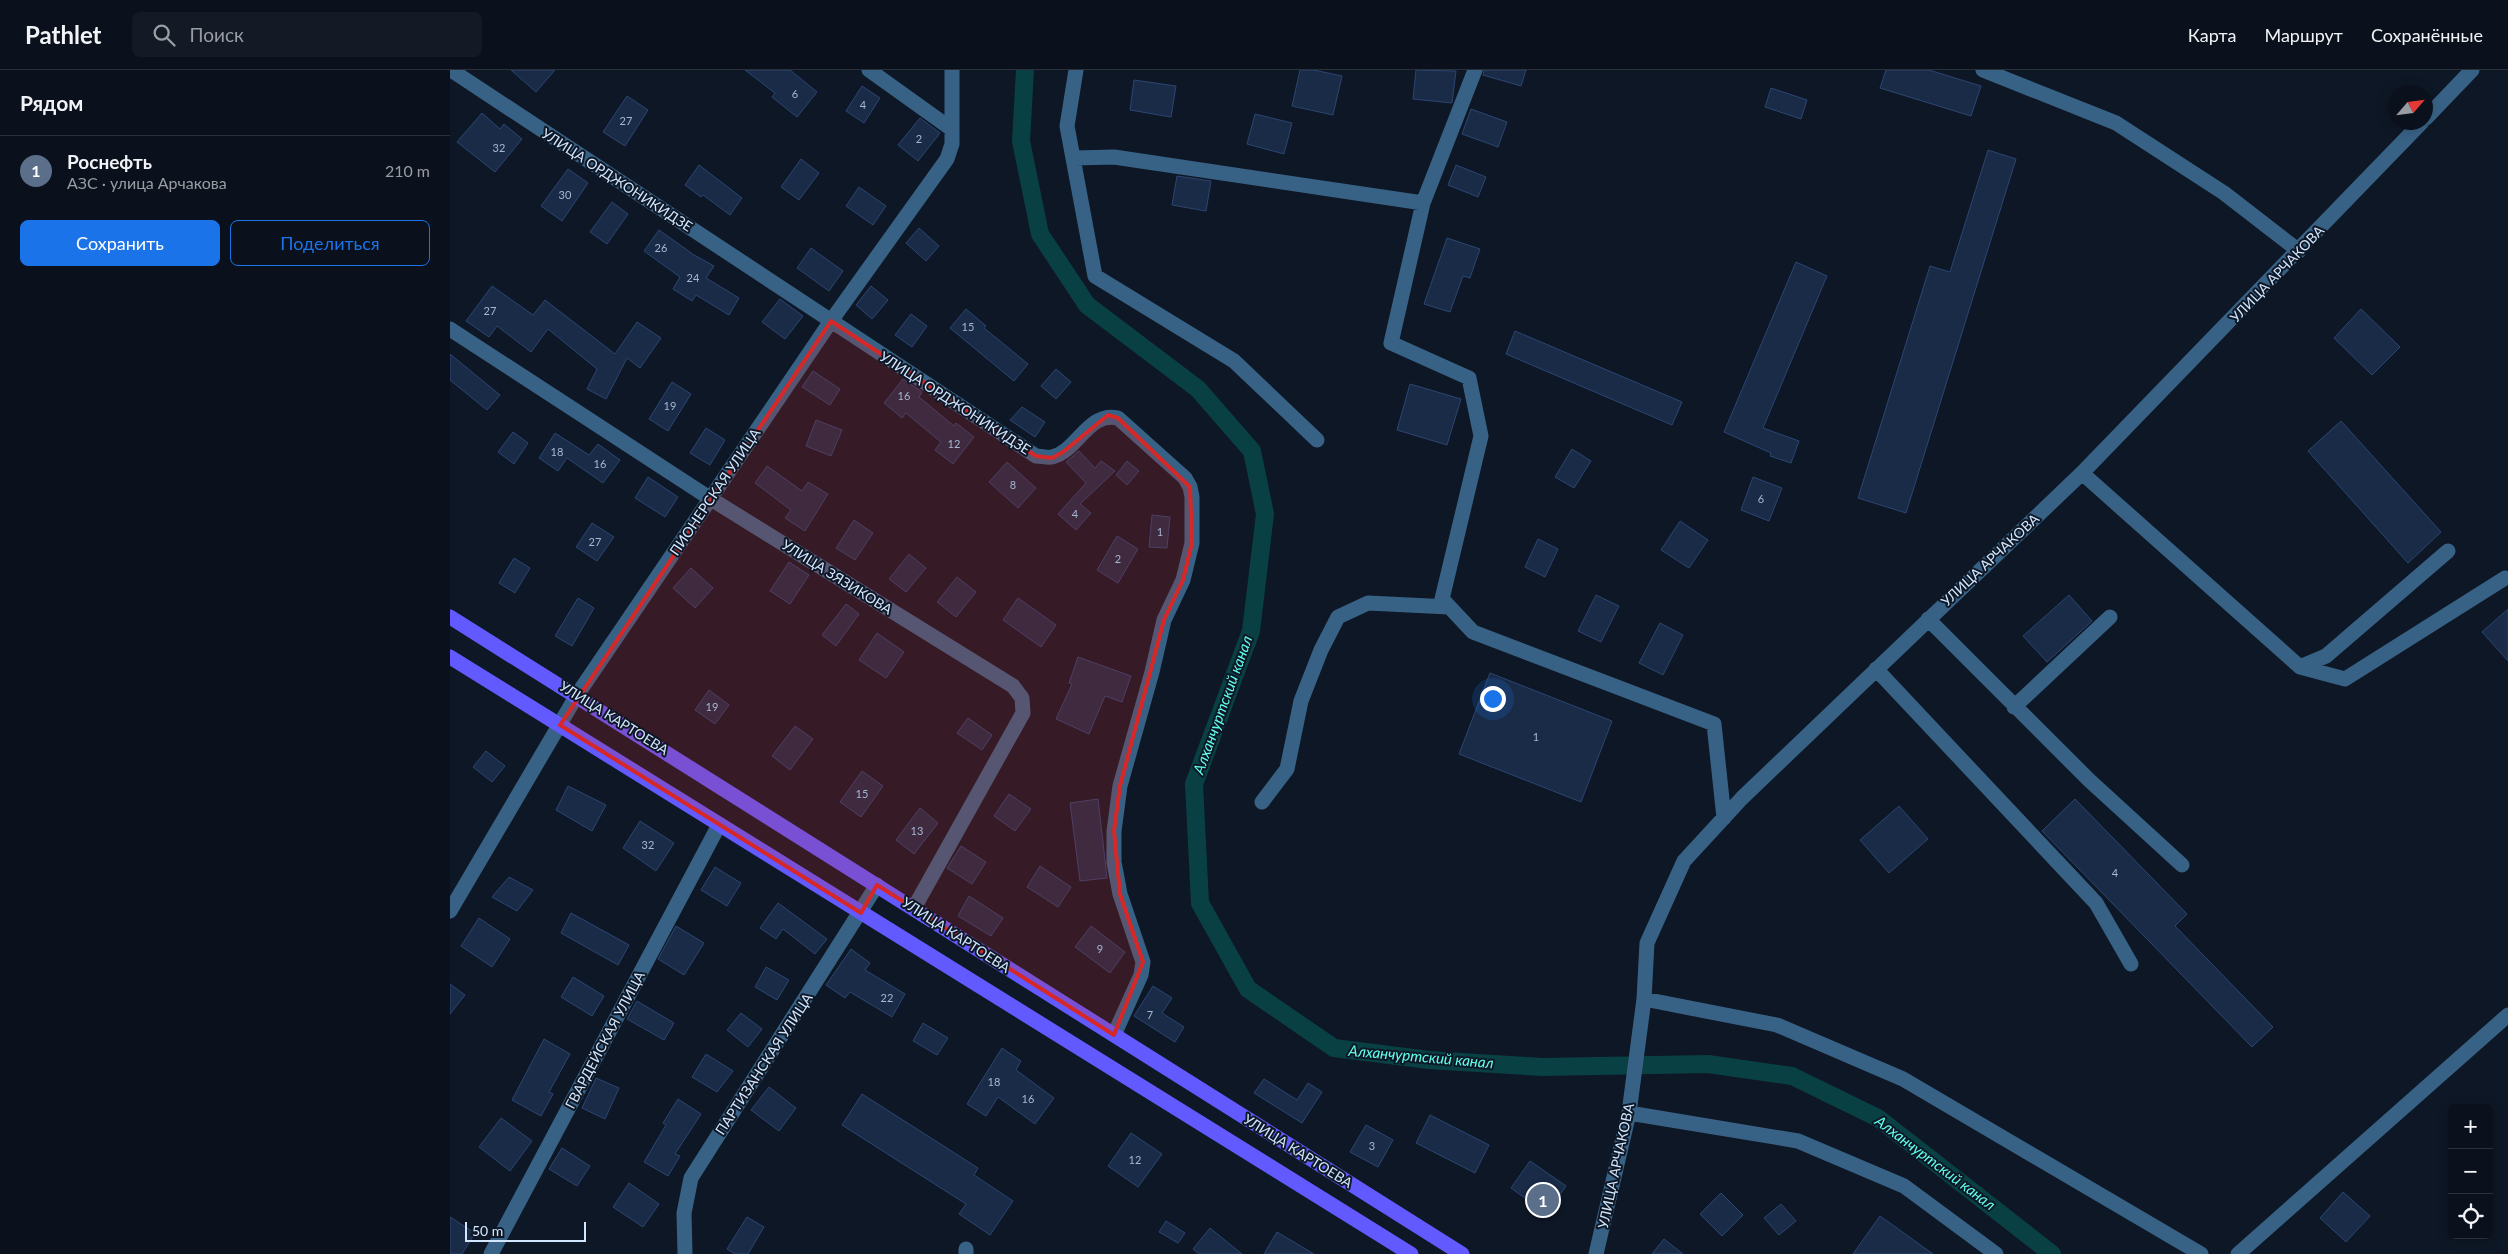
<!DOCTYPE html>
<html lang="ru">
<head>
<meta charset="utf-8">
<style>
	body { margin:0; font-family:Lato,sans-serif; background:#131a25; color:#f1f3f6 }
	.controls { position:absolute; right:15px; bottom:15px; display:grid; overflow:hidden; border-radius:8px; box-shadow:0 2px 12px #0003 }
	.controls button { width:45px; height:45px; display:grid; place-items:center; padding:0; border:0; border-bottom:1px solid #2a313b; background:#0a111c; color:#f1f3f6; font:25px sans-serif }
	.compass { position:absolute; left:1938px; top:15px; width:45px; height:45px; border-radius:50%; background:#0a111c; box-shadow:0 2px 12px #0003; rotate:62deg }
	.scale { position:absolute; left:15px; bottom:12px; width:121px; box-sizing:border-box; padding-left:5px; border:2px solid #d2e7ff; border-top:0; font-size:14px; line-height:18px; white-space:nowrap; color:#d2e7ff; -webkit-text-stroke:4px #0e1725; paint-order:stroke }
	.you { position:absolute; left:1042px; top:628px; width:18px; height:18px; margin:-12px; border:4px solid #fff; border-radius:50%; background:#1a73e8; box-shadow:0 0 0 8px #1a73e833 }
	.badge { display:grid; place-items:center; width:32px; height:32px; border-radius:50%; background:#1a73e8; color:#fff; font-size:16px; font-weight:700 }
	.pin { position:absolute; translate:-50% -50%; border:2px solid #fff; box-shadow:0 1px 5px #0006 }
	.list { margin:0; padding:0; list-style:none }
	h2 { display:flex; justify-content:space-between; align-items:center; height:65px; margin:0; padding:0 20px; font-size:21px }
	h2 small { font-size:16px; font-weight:400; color:#999da3 }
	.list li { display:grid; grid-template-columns:32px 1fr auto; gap:15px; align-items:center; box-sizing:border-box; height:70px; padding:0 20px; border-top:1px solid #2a313b }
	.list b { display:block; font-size:19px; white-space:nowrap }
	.list p { margin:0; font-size:16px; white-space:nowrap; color:#999da3 }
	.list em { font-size:16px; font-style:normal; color:#999da3 }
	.actions { display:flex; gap:10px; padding:15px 20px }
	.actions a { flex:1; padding:11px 0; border:1px solid #1a73e8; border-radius:8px; text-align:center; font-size:18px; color:#1a73e8 }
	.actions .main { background:#1a73e8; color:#fff }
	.icon { flex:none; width:28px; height:28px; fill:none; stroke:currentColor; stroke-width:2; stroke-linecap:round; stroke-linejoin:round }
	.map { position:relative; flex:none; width:2058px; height:1184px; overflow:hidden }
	header { display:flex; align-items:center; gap:30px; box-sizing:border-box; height:70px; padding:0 25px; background:#0a111c; border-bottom:1px solid #2a313b }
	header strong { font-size:24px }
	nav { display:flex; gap:28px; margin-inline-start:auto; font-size:18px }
	.search { width:350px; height:45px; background:#131a25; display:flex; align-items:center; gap:12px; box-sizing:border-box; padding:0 18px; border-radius:8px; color:#999da3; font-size:19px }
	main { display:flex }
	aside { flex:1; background:#0a111c }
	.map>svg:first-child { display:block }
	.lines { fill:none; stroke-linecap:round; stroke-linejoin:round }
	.canal { stroke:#094044; stroke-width:18 }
	.building { fill:#1a2b47; stroke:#2b4673 }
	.minor { stroke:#386285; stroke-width:15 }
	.major { stroke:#6259ff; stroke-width:15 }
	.marked { fill:#d62828; fill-opacity:0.2; stroke:#d62828; stroke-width:4; stroke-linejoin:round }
	.labels { text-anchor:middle; stroke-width:4; stroke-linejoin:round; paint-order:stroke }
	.number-label { font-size:11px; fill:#a4b8d1 }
	.street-label { font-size:14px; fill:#d2e7ff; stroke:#0e1725 }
	.water-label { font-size:15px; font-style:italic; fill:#60ffed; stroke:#0e1725 }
</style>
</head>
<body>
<header>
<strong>Pathlet</strong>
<div class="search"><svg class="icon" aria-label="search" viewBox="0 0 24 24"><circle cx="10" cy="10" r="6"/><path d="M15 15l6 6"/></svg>Поиск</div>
<nav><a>Карта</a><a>Маршрут</a><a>Сохранённые</a></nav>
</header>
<main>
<aside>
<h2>Рядом<small></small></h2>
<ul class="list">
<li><span class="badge" style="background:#5c6f8a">1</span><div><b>Роснефть</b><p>АЗС · улица Арчакова</p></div><em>210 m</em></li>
</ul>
<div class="actions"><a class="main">Сохранить</a><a>Поделиться</a></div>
</aside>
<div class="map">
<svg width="2058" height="1184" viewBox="0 0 2058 1184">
	<rect width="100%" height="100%" fill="#0e1725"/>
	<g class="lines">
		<path class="canal" d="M 575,0 L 571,71 L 590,164 L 637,235 L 748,319 L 802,381 L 815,444 L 801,561 L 744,714 L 750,833 L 798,919 L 884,978 L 979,990 L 1092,997 L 1258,994 L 1342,1006 L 1428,1048 L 1602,1184"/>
	</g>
	<path class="building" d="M 61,0 L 105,0 L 86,22 Z
		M 295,0 L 340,0 L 367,22 L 347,47 L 322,27 L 325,23 Z
		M 850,0 L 864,0 L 892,6 L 883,45 L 842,36 Z
		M 966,0 L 1006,1 L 1002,33 L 963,29 Z
		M 1034,0 L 1076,0 L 1071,16 L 1033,5 Z
		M 1436,0 L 1479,0 L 1531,16 L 1521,46 L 1430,18 Z
		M 684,10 L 726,16 L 721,47 L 680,40 Z
		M 412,16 L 430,28 L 414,53 L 396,41 Z
		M 1321,18 L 1357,30 L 1351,49 L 1315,37 Z
		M 177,26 L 198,40 L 175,76 L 153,62 Z
		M 1021,39 L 1057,52 L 1048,77 L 1012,64 Z
		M 32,43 L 50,59 L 54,54 L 72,69 L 45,102 L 7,72 Z
		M 805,44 L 842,53 L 834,84 L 797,74 Z
		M 470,48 L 490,63 L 468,91 L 448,75 Z
		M 1538,80 L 1566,89 L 1456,443 L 1408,428 L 1480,196 L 1500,202 Z
		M 351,89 L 369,103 L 349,130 L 331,117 Z
		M 249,95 L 292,128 L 280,145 L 253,125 L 251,127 L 235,115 Z
		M 1006,95 L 1036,107 L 1028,127 L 998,115 Z
		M 118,99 L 138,113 L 112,151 L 91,136 Z
		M 727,106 L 761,111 L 756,141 L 722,135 Z
		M 409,117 L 436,136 L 423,155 L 396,136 Z
		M 162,132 L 178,144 L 157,174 L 140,162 Z
		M 469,158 L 489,176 L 476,191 L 456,173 Z
		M 209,160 L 244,185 L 264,196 L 256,208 L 289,228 L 279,245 L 246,225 L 242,231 L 223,219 L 230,207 L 194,181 Z
		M 997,168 L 1030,179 L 1020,208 L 1013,206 L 1000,242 L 974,234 Z
		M 361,178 L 393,201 L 379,221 L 347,198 Z
		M 1346,192 L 1377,206 L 1313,358 L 1349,371 L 1341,393 L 1320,386 L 1321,383 L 1274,362 Z
		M 42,216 L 83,245 L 95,230 L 165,284 L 187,252 L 211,268 L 190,298 L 177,288 L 156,329 L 137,319 L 147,299 L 98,259 L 81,282 L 47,256 L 39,267 L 16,251 Z
		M 421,216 L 438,230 L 422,249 L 406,235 Z
		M 330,229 L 353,246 L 335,269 L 312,252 Z
		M 516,239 L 536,256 L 534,258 L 578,294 L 564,311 L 500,258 Z
		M 1911,239 L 1950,277 L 1922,305 L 1884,268 Z
		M 461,244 L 477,256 L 462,277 L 445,265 Z
		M 1065,261 L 1232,332 L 1222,355 L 1056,284 Z
		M 0,284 L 50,325 L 37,340 L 0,310 Z
		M 606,299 L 621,312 L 606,329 L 591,316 Z
		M 363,301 L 390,319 L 380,335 L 352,317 Z
		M 453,309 L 472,322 L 469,327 L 504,356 L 506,353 L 524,367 L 503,394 L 485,380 L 491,372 L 456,343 L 452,348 L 434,333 Z
		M 222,312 L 241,324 L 218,361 L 199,349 Z
		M 960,314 L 1011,329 L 997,375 L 947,360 Z
		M 572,337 L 595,352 L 585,367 L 560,350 Z
		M 366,350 L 392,360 L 381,386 L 356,376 Z
		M 1891,351 L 1991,462 L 1958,493 L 1858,381 Z
		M 256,358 L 275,370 L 260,395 L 240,383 Z
		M 63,362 L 78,373 L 64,394 L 48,382 Z
		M 105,363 L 139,385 L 148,374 L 170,390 L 153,413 L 117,388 L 108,401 L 89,388 Z
		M 1122,379 L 1141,391 L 1124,418 L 1105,407 Z
		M 629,381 L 645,398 L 651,391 L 665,401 L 630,434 L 641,443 L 626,460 L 608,444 L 636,413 L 616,392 Z
		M 677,391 L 689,401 L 677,415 L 666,405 Z
		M 557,392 L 586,418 L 568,438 L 539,412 Z
		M 317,396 L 352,421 L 358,412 L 378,424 L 355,461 L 335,448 L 341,440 L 305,413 Z
		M 198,407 L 228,427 L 215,447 L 185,428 Z
		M 1303,407 L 1332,418 L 1319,451 L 1291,440 Z
		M 702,445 L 720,447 L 717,478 L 699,477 Z
		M 404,450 L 423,463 L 405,490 L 386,478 Z
		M 1230,451 L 1258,470 L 1239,498 L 1211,480 Z
		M 142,453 L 164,467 L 147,491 L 126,477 Z
		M 667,466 L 688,479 L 668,513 L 647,500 Z
		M 1088,469 L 1108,479 L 1095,507 L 1075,497 Z
		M 459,484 L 476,498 L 456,522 L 439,509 Z
		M 64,488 L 80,498 L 65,523 L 49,513 Z
		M 339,492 L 359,505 L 340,534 L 320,521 Z
		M 241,498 L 263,518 L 245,538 L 223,518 Z
		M 507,507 L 526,522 L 506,547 L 487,532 Z
		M 1146,525 L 1169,536 L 1151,572 L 1128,561 Z
		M 1619,525 L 1642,551 L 1597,592 L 1573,566 Z
		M 128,528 L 144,538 L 122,576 L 105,566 Z
		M 568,528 L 606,555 L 591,577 L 553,550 Z
		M 396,534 L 409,544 L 386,576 L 372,565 Z
		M 2058,539 L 2058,591 L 2032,562 Z
		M 1210,553 L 1233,565 L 1213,605 L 1189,593 Z
		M 427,563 L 454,582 L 436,608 L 409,590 Z
		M 628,587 L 681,606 L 672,632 L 655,626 L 639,664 L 606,649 L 622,614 L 619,613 Z
		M 1040,603 L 1162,651 L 1131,732 L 1009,684 Z
		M 259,620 L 279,635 L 265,654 L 245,640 Z
		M 518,648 L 542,665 L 532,680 L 507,663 Z
		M 345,656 L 363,669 L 340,700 L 322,686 Z
		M 36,681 L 55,696 L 42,712 L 23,697 Z
		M 412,701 L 433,716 L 411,747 L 390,732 Z
		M 118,716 L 156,735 L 142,761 L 106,740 Z
		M 559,724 L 581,739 L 565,761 L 544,746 Z
		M 648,729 L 657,808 L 630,811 L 620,733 Z
		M 1625,729 L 1737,844 L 1725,856 L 1823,957 L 1802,977 L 1592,761 Z
		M 1449,736 L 1478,769 L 1439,803 L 1410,770 Z
		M 470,738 L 488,753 L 464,784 L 446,770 Z
		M 190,751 L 224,773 L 206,801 L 173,778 Z
		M 511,776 L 536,792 L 522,814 L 497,798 Z
		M 590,796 L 621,817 L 608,837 L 577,817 Z
		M 265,797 L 291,813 L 277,836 L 251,820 Z
		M 59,807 L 83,820 L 67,841 L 42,827 Z
		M 519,826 L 553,848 L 541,866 L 508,846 Z
		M 328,833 L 377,869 L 365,884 L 333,859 L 326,869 L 310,858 Z
		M 121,843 L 179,875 L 168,895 L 111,863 Z
		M 29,848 L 60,869 L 42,897 L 11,876 Z
		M 226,856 L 254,873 L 234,905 L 208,889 Z
		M 641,856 L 675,882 L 660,903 L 625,877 Z
		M 401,879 L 420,893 L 415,900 L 455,924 L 442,947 L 400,922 L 395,928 L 376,915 Z
		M 316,897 L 339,910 L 327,930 L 305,917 Z
		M 123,907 L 154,926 L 142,946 L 111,927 Z
		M 0,914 L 15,925 L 0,944 Z
		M 703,916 L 722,928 L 712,943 L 734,957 L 725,972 L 684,946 Z
		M 187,931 L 224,953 L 214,970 L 177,949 Z
		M 291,943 L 312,959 L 298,977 L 277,960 Z
		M 473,953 L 498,968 L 487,985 L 463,971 Z
		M 94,969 L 120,984 L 99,1022 L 103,1024 L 91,1046 L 62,1030 Z
		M 552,978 L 571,991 L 566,1000 L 604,1028 L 585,1054 L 548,1027 L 536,1046 L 517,1034 Z
		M 256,984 L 283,1001 L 267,1022 L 242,1007 Z
		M 146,1008 L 169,1018 L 155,1049 L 132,1038 Z
		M 814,1009 L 847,1030 L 858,1013 L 872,1022 L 852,1053 L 804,1023 Z
		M 319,1017 L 346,1038 L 329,1061 L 301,1040 Z
		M 412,1024 L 528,1098 L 524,1105 L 563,1131 L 540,1165 L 509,1144 L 516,1134 L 392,1055 Z
		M 228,1029 L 251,1044 L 225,1084 L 230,1086 L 218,1106 L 194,1092 L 216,1055 L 213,1053 Z
		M 980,1045 L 1039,1075 L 1025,1103 L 966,1073 Z
		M 51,1048 L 82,1071 L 60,1101 L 29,1077 Z
		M 916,1055 L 943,1070 L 928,1097 L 900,1082 Z
		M 681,1063 L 712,1084 L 688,1117 L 658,1096 Z
		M 112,1078 L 140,1096 L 127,1116 L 99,1099 Z
		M 1080,1091 L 1116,1116 L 1097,1144 L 1061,1118 Z
		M 179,1113 L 209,1134 L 193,1157 L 163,1137 Z
		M 1893,1122 L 1920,1146 L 1896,1172 L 1870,1148 Z
		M 1271,1123 L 1293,1145 L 1272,1166 L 1250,1144 Z
		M 1331,1134 L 1346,1151 L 1329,1165 L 1314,1148 Z
		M 1430,1146 L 1483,1184 L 1403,1184 Z
		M 0,1147 L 25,1163 L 12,1184 L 0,1184 Z
		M 297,1147 L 314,1157 L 298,1184 L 285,1184 L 277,1179 Z
		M 716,1151 L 735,1163 L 728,1173 L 709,1162 Z
		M 760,1158 L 792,1184 L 749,1184 L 743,1179 Z
		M 827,1162 L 864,1184 L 814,1184 Z
		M 1214,1169 L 1233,1184 L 1202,1184 Z"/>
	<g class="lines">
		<path class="minor" d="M 1,0 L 586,386 C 591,386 598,388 602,387 C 628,381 638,341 668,348 L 735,408 L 740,417 L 742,427 L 742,473 L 733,510 L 714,550 L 702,602 L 670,716 L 664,761 L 664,792 L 670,824 L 693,892 L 691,905 L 664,965
			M 419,0 L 500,58
			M 626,0 L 617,56 L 645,206 L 784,291 L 867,370
			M 1025,0 L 973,133 L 941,273 L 1019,308 L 1031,366 L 992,529 L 1023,562 L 1264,654 L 1274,748
			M 1533,0 L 1666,53 L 1774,123 L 1849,181
			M 1976,48 L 2022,0
			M 624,88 L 664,87 L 973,133
			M 0,259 L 261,429 L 563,616 L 572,628 L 573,643 L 464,838
			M 1632,403 L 1850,597 L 1876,586 L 1998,481
			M 1478,549 L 1639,710 L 1732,795
			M 1850,597 L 1895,609 L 2055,508
			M 1426,599 L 1646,833 L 1681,894
			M 1564,637 L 1660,547
			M 812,732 L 837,699 L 851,631 L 871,580 L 888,547 L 918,533 L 999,537
			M 0,841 L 127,625 L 381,251 L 497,89 L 502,74 L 502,0
			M 1194,929 L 1327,955 L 1453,1009 L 1751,1184
			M 1179,1043 L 1348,1071 L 1454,1116 L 1546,1184
			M 41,1184 L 269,755
			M 235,1184 L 234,1143 L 241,1108 L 427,815
			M 516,1184 L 516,1179
			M 1146,1184 L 1179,1043 L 1194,929 L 1197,873 L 1234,791 L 1292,728 L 1632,403 L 1972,52
			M 1788,1184 L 2058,945"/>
		<path class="major" d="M 0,547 L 1012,1184
			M 0,587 L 961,1184"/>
	</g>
	<path class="marked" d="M 381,251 L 586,386 L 602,388 L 613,382 L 658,345 L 668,348 L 740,417 L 742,473 L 733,510 L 714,550 L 670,716 L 664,761 L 670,824 L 693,892 L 664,965 L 427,815 L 411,843 L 110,655 Z"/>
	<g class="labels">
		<g class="number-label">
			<text x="345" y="28">6</text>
			<text x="413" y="39">4</text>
			<text x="176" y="55">27</text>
			<text x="469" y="73">2</text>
			<text x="49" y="82">32</text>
			<text x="115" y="129">30</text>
			<text x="211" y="182">26</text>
			<text x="243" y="212">24</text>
			<text x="40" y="245">27</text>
			<text x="518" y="261">15</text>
			<text x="454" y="330">16</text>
			<text x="220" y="340">19</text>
			<text x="504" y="378">12</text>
			<text x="107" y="386">18</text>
			<text x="150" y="398">16</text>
			<text x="563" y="419">8</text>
			<text x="1311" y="433">6</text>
			<text x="625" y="448">4</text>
			<text x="710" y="466">1</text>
			<text x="145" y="476">27</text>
			<text x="668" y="493">2</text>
			<text x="262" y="641">19</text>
			<text x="1086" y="671">1</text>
			<text x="412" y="728">15</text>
			<text x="467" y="765">13</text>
			<text x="198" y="779">32</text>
			<text x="1665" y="807">4</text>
			<text x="650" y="883">9</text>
			<text x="437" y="932">22</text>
			<text x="700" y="949">7</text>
			<text x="544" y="1016">18</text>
			<text x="578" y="1033">16</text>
			<text x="922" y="1080">3</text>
			<text x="685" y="1094">12</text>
		</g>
		<g class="street-label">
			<text transform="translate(167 110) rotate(33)" y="5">УЛИЦА ОРДЖОНИКИДЗЕ</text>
			<text transform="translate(1827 204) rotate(-46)" y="5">УЛИЦА АРЧАКОВА</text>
			<text transform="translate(505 333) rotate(33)" y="5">УЛИЦА ОРДЖОНИКИДЗЕ</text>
			<text transform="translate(265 422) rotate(-56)" y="5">ПИОНЕРСКАЯ УЛИЦА</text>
			<text transform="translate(1540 490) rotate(-43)" y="5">УЛИЦА АРЧАКОВА</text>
			<text transform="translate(387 507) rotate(32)" y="5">УЛИЦА ЗЯЗИКОВА</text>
			<text transform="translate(164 648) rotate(32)" y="5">УЛИЦА КАРТОЕВА</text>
			<text transform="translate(506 865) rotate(33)" y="5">УЛИЦА КАРТОЕВА</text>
			<text transform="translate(155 970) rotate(-62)" y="5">ГВАРДЕЙСКАЯ УЛИЦА</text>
			<text transform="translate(314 994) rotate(-57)" y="5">ПАРТИЗАНСКАЯ УЛИЦА</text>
			<text transform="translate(848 1081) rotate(32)" y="5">УЛИЦА КАРТОЕВА</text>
			<text transform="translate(1166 1096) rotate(-78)" y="5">УЛИЦА АРЧАКОВА</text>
		</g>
		<g class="water-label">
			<text transform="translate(773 635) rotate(-70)" y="5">Алханчуртский канал</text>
			<text transform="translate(971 987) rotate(5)" y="5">Алханчуртский канал</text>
			<text transform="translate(1485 1093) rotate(37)" y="5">Алханчуртский канал</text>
		</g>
	</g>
</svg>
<div class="controls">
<button>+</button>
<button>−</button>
<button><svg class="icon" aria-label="locate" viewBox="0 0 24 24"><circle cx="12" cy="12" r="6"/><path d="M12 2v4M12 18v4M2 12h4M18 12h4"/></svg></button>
</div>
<svg class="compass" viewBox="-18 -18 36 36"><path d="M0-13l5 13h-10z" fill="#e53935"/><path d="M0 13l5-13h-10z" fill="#999da3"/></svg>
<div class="scale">50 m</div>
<div class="you"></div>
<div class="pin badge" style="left:1093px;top:1130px;background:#5c6f8a">1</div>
</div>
</main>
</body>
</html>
